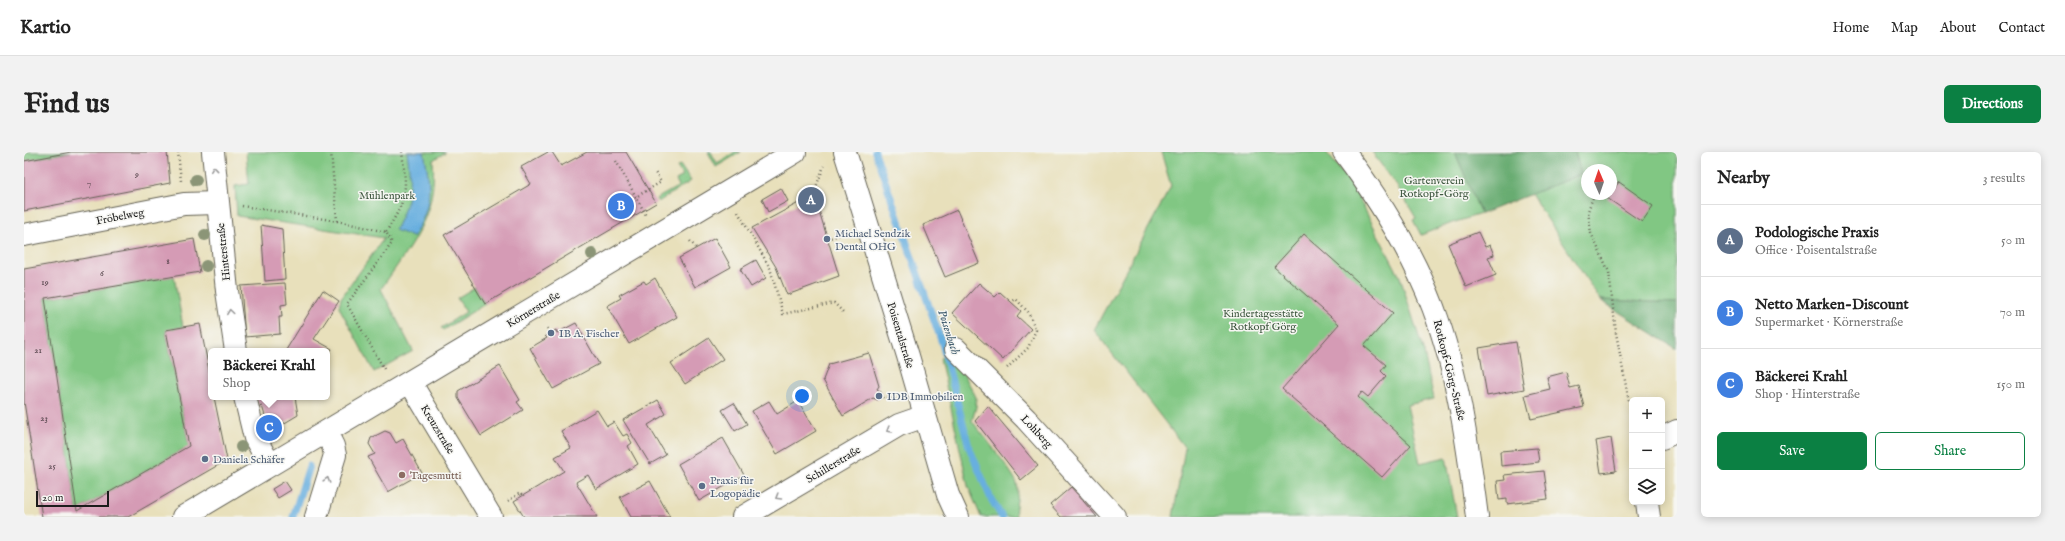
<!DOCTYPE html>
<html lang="en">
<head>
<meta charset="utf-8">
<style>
	body { margin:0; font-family:"IM FELL English",serif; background:#f2f2f2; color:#222 }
	.controls { position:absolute; right:12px; bottom:12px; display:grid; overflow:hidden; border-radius:6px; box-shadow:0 2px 10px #0003 }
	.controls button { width:36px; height:36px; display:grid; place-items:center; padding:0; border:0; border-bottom:1px solid #e0e0e0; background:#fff; color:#222; font:20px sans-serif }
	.compass { position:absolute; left:1557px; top:12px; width:36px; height:36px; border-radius:50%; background:#fff; box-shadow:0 2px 10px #0003; rotate:358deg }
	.scale { position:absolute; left:12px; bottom:10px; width:73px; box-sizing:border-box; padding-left:4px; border:2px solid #1c1c1c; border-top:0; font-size:11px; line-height:14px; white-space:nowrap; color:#1c1c1c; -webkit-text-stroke:3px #f6f6f2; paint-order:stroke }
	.you { position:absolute; left:778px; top:244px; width:14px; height:14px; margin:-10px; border:3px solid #fff; border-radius:50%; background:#1a73e8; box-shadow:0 0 0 6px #1a73e833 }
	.badge { display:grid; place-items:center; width:26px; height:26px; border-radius:50%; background:#0b8043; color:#fff; font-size:13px; font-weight:700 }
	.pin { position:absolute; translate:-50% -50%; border:2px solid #fff; box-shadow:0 1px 4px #0006 }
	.popup { position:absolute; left:184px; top:196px; width:122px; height:52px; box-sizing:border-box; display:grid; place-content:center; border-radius:6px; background:#fff; filter:drop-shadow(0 1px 3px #0005); font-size:13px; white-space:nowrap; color:#767676 }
	.popup b { font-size:15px; color:#222 }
	.popup::after { content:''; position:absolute; left:50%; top:100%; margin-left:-8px; border:8px solid transparent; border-top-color:#fff }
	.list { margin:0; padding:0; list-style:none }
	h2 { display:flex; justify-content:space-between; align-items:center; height:52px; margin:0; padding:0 16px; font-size:17px }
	h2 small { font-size:13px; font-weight:400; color:#767676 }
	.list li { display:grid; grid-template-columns:26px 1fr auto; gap:12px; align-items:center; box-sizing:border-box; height:72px; padding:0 16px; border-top:1px solid #e0e0e0 }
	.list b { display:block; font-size:15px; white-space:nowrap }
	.list p { margin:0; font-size:13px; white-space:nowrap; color:#767676 }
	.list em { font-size:13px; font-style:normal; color:#767676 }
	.actions { display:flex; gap:8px; padding:12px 16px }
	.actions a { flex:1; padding:9px 0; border:1px solid #0b8043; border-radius:6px; text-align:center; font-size:14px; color:#0b8043 }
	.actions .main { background:#0b8043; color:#fff }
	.icon { flex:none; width:22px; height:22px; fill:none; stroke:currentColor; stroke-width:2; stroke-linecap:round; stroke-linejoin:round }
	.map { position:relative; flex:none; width:1653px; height:365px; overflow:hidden; border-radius:6px }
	header { display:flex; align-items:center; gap:24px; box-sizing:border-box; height:56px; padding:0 20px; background:#fff; border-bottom:1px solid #e0e0e0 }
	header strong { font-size:19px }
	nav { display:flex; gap:22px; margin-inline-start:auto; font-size:14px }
	.intro { display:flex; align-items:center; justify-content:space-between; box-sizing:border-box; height:96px; padding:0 24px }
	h1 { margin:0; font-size:28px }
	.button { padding:10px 18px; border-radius:6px; background:#0b8043; color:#fff; font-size:14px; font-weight:700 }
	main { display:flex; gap:24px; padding:0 24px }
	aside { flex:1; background:#fff; border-radius:6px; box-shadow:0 2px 10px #0003 }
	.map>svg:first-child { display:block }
	.green { fill:#81c783; stroke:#4e7250; fill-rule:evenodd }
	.forest { fill:#68ac71; stroke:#426446 }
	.water { fill:#68afdf; stroke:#42667e }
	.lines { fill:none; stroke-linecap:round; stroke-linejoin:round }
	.stream { stroke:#68afdf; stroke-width:7 }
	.building { fill:#d59bb5 }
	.pedestrian-casing { stroke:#636154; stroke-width:24 }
	.minor-casing { stroke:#636154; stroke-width:24 }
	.secondary-casing { stroke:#636154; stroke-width:24 }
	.path { stroke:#636154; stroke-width:2.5; stroke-dasharray:1 3; stroke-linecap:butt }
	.pedestrian { stroke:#fff; stroke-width:22 }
	.minor { stroke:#fff; stroke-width:22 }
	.secondary { stroke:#fff; stroke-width:22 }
	.tree { fill:#8b9577 }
	.oneway { stroke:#999 }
	.service-dot { fill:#5c6f8a; stroke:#f6f6f2; stroke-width:1.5 }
	.education-dot { fill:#8d6e63; stroke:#f6f6f2; stroke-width:1.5 }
	.labels { text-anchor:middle; stroke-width:3; stroke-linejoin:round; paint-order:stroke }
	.number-label { font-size:9px; fill:#4a3c42 }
	.park-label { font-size:11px; fill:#3f5840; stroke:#f6f6f2 }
	.street-label { font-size:11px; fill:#1c1c1c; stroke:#f6f6f2 }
	.service-label { font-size:11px; fill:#4e5e75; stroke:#f6f6f2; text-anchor:start }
	.education-label { font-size:11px; fill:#785e54; stroke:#f6f6f2; text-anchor:start }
	.water-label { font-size:12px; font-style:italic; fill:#3a576a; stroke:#f6f6f2 }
</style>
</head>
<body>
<header>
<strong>Kartio</strong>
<nav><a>Home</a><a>Map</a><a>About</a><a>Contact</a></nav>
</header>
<div class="intro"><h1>Find us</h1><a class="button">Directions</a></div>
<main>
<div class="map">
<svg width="1653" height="365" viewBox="0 0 1653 365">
	<rect width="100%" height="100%" fill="#f6f6f2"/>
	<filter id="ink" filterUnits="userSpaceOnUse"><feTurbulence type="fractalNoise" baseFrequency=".025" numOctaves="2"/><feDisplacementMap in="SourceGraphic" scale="8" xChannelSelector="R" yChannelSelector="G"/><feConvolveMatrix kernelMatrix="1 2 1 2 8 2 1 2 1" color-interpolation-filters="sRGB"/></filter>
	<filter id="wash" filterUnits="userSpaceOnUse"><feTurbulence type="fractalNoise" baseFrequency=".012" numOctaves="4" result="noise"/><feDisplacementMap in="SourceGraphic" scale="16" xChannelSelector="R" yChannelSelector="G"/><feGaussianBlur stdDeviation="0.9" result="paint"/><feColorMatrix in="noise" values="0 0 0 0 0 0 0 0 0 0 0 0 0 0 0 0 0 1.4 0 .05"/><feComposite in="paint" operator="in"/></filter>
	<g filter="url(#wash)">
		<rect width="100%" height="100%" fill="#e8e0bb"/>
		<path class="green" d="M 0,0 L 47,0 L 0,9 Z
			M 222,0 L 422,0 L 409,8 C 414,64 386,94 357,137 L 389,199 L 350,220 L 315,155 L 317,146 L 360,86 L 213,64 L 211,34 L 225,32 Z
			M 684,0 L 687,0 L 693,11 L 711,0 L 717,0 L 692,15 Z
			M 1137,0 L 1302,0 L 1327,31 L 1376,125 L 1400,201 L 1410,247 L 1383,253 L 1396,311 L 1422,305 L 1433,365 L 1149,365 L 1161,296 L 1070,178 L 1147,34 Z
			M 1348,0 L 1431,0 L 1457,62 L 1428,71 L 1397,83 L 1389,68 L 1392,66 L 1375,37 Z
			M 1551,0 L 1653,0 L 1653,151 L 1576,148 L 1507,42 L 1557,22 ZM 1563,18 L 1587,18 L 1587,42 L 1563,42 Z
			M 656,13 L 667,29 L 634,50 L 632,47 L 655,34 L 652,28 L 659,24 L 653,15 Z
			M 150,124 L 159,175 L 142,179 L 165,294 L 53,359 L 21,146 Z
			M 451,135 L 461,152 L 419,178 L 417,176 L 442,160 L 433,146 Z
			M 930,203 L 952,245 L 952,255 L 948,269 C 956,279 992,324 993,332 C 996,343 990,354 992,365 L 957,365 L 944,334 L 916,206 Z"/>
		<path class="forest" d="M 1431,0 L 1551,0 L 1557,22 L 1457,62 Z
			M 1576,148 L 1653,151 L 1653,197 Z"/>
		<path class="water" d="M 383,0 L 400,0 C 407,35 409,53 389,85 L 371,78 C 386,50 388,31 383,0 Z"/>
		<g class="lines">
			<path class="stream" d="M 851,0 L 918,191 L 945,295 L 967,347 L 978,365
				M 269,365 L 285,314"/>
		</g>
		<g id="blocks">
			<path class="building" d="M 47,0 L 143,0 L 146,31 L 0,59 L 0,9 Z
				M 524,0 L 528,0 L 537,14 L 563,0 L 602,0 L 632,51 L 461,152 L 420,83 L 507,32 L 497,15 Z
				M 1595,30 L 1629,54 L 1618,70 L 1583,46 Z
				M 757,36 L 764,49 L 744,60 L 738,47 Z
				M 782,47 L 792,49 L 815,124 L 763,143 L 752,115 L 728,76 Z
				M 933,58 L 955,111 L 921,125 L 899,73 Z
				M 237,73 L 258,77 L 261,127 L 241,129 Z
				M 1454,80 L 1461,95 L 1466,93 L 1470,103 L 1464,105 L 1472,123 L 1442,135 L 1424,92 Z
				M 1280,82 L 1369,161 L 1340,194 L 1362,213 L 1357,219 L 1362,224 L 1344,245 L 1338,240 L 1334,245 L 1387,293 L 1358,325 L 1258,237 L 1315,172 L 1250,115 Z
				M 691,86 L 707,115 L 671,135 L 655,106 Z
				M 170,87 L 176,120 L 21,146 L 53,359 L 165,294 L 142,178 L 176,172 L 187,228 L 187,245 L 190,245 L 203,308 L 104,365 L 18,365 L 0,250 L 0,117 Z
				M 732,108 L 742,126 L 727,135 L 716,117 Z
				M 631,126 L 653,165 L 605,192 L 583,154 L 597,146 L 595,143 L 620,129 L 622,132 Z
				M 261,131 L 263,152 L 257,153 L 258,165 L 255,165 L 256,182 L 221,185 L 217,134 Z
				M 955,131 L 971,145 L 976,140 L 997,159 L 993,164 L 1007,177 L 979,208 L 928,161 Z
				M 299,138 L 315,149 L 290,187 L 308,197 L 303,206 L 303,199 L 263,199 L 262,198 Z
				M 552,171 L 575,212 L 529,237 L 506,196 L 523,186 L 521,184 L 532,178 L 533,181 Z
				M 685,186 L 699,207 L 661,232 L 647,211 Z
				M 1492,190 L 1500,237 L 1463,244 L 1455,196 Z
				M 845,201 L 855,234 L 853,237 L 857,240 L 854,248 L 849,246 L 819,264 L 799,228 L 805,212 Z
				M 476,214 L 496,248 L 493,250 L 499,258 L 457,284 L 434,246 L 434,239 Z
				M 1542,220 L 1546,236 L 1555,234 L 1560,255 L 1507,267 L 1501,243 L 1526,237 L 1523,225 Z
				M 232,245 L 271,245 L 274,263 L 249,278 L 240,273 L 242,267 L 238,254 L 235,255 Z
				M 634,248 L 642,262 L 624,273 L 642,303 L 626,312 L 599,268 Z
				M 745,249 L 753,262 L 774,249 L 792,279 L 753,302 L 728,259 Z
				M 710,251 L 723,272 L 711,279 L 698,258 Z
				M 964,254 L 1014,314 L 997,328 L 951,269 Z
				M 573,258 L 583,274 L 590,270 L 599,284 L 603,282 L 608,291 L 604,294 L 614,312 L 572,337 L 564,323 L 552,330 L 573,365 L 500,365 L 490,349 L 540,319 L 531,305 L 547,296 L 537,279 Z
				M 361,279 L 366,281 L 372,291 L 379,287 L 398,321 L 364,340 L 344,305 L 351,302 L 345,292 L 347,286 Z
				M 699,286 L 720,323 L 675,349 L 654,312 Z
				M 1587,286 L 1592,319 L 1577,321 L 1572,289 Z
				M 1513,296 L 1515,310 L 1477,314 L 1476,299 Z
				M 1520,319 L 1524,347 L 1483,352 L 1483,347 L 1475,348 L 1473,329 L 1481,328 L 1480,323 Z
				M 261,329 L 267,338 L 254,346 L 248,337 Z
				M 626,329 L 646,365 L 607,365 L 596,345 Z
				M 1047,335 L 1073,365 L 1037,365 L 1026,353 Z"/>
		</g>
	</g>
	<g filter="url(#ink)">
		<use href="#blocks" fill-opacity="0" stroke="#636154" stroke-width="1"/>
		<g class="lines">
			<g class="pedestrian-casing">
				<path id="pedestrian" d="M 0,83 L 160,52 L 193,51"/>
			</g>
			<g class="minor-casing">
				<path id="minor" d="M 189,0 L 203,139 L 212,199
					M 1320,0 C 1355,47 1388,100 1409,155 C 1434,221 1444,294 1453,365
					M 932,197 L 1002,267 L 1091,365
					M 386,230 L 467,365
					M 221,245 L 231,286 L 246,313
					M 1638,286 L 1653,279
					M 1623,350 L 1625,365
					M 159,365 L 771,0
					M 292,365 L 311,303 L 309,294 L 302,280
					M 719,365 L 875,273 L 901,264"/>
			</g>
			<g class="secondary-casing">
				<path id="secondary" d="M 821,0 L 884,204 L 924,343 L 934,365"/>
			</g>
			<path class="path" d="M 154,0 L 157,29
				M 592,9 L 622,63
				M 1577,18 L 1578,15
				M 1570,42 L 1564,59 L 1567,81 L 1585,120 L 1592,181 L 1605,250 L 1608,255
				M 787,48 L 800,14
				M 218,54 L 313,69 L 307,0
				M 597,54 L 637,30 L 630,19
				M 714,60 L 746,116 L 759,162 L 810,151 L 819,160
				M 313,69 L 362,80
				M 362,80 C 384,45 383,40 378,0
				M 803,87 L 821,81
				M 666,89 L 672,96
				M 523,176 L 527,181
				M 983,216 L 1004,196 L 1012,178 L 1004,160 L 992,147 L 987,150
				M 360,217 L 323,152 L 368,91 L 362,80
				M 855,244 L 872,248
				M 484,349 L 496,341 L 498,344"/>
			<use href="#pedestrian" class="pedestrian"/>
			<use href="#minor" class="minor"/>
			<use href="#secondary" class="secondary"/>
		</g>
		<g class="tree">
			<circle cx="172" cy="28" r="6"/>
			<circle cx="181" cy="83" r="6"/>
			<circle cx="568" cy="102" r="6"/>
			<circle cx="182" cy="114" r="6"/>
			<circle cx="217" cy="295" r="6"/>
		</g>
		<defs><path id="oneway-chevron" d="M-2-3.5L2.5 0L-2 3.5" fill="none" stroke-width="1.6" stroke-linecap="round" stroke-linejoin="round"/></defs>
		<g class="oneway">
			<use href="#oneway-chevron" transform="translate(190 17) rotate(-96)"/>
			<use href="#oneway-chevron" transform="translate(206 160) rotate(-98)"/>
			<use href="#oneway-chevron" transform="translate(865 278) rotate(149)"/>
			<use href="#oneway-chevron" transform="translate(303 328) rotate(-73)"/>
			<use href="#oneway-chevron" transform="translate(754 345) rotate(149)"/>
		</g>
	</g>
	<g class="service-dot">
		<circle cx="803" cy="87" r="4"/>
		<circle cx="527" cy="181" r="4"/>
		<circle cx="855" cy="244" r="4"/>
		<circle cx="181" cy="307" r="4"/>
		<circle cx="678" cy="334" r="4"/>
	</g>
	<circle class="education-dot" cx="378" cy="323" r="4"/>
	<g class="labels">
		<g class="number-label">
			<text x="113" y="25">9</text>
			<text x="65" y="34">7</text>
			<text x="144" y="112">8</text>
			<text x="78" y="124">6</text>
			<text x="21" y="133">19</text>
			<text x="14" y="201">21</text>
			<text x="20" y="269">23</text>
			<text x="28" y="317">25</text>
		</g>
		<g class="park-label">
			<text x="1410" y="32">Gartenverein<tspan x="1410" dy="13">Rotkopf-Görg</tspan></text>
			<text x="363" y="47">Mühlenpark</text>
			<text x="1239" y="165">Kindertagesstätte<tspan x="1239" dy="13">Rotkopf Görg</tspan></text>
		</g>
		<g class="street-label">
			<text transform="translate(96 64) rotate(-11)" y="4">Fröbelweg</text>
			<text transform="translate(199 100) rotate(-96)" y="4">Hinterstraße</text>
			<text transform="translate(509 157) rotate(-31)" y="4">Körnerstraße</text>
			<text transform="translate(877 183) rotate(73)" y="4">Poisentalstraße</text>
			<text transform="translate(1426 218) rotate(76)" y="4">Rotkopf-Görg-Straße</text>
			<text transform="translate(414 277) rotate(59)" y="4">Kreuzstraße</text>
			<text transform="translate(1013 279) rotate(47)" y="4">Lohberg</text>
			<text transform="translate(809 312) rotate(-31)" y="4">Schillerstraße</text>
		</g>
		<g class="service-label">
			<text x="811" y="85">Michael Sendzik<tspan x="811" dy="13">Dental OHG</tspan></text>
			<text x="535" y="185">IB A. Fischer</text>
			<text x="863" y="248">IDB Immobilien</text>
			<text x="189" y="311">Daniela Schäfer</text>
			<text x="686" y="332">Praxis für<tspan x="686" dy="13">Logopädie</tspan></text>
		</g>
		<g class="education-label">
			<text x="386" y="327">Tagesmutti</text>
		</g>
		<g class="water-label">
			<text transform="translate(925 180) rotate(72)" y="4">Poisenbach</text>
		</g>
	</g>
</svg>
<div class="controls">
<button>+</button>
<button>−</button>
<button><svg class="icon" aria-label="layers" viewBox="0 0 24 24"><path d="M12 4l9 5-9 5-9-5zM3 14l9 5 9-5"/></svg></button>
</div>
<svg class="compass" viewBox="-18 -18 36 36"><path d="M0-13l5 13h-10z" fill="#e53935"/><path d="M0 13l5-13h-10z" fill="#767676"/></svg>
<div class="scale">20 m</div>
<div class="you"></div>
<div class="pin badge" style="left:787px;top:48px;background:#5c6f8a">A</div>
<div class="pin badge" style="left:597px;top:54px;background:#3f7fe0">B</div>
<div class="pin badge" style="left:245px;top:276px;background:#3f7fe0">C</div>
<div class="popup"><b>Bäckerei Krahl</b>Shop</div>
</div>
<aside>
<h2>Nearby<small>3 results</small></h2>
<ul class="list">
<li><span class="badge" style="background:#5c6f8a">A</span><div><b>Podologische Praxis</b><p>Office · Poisentalstraße</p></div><em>50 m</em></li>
<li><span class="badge" style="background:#3f7fe0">B</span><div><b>Netto Marken-Discount</b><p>Supermarket · Körnerstraße</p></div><em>70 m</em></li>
<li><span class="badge" style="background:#3f7fe0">C</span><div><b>Bäckerei Krahl</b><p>Shop · Hinterstraße</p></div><em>150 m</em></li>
</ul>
<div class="actions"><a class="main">Save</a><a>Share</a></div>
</aside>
</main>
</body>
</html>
